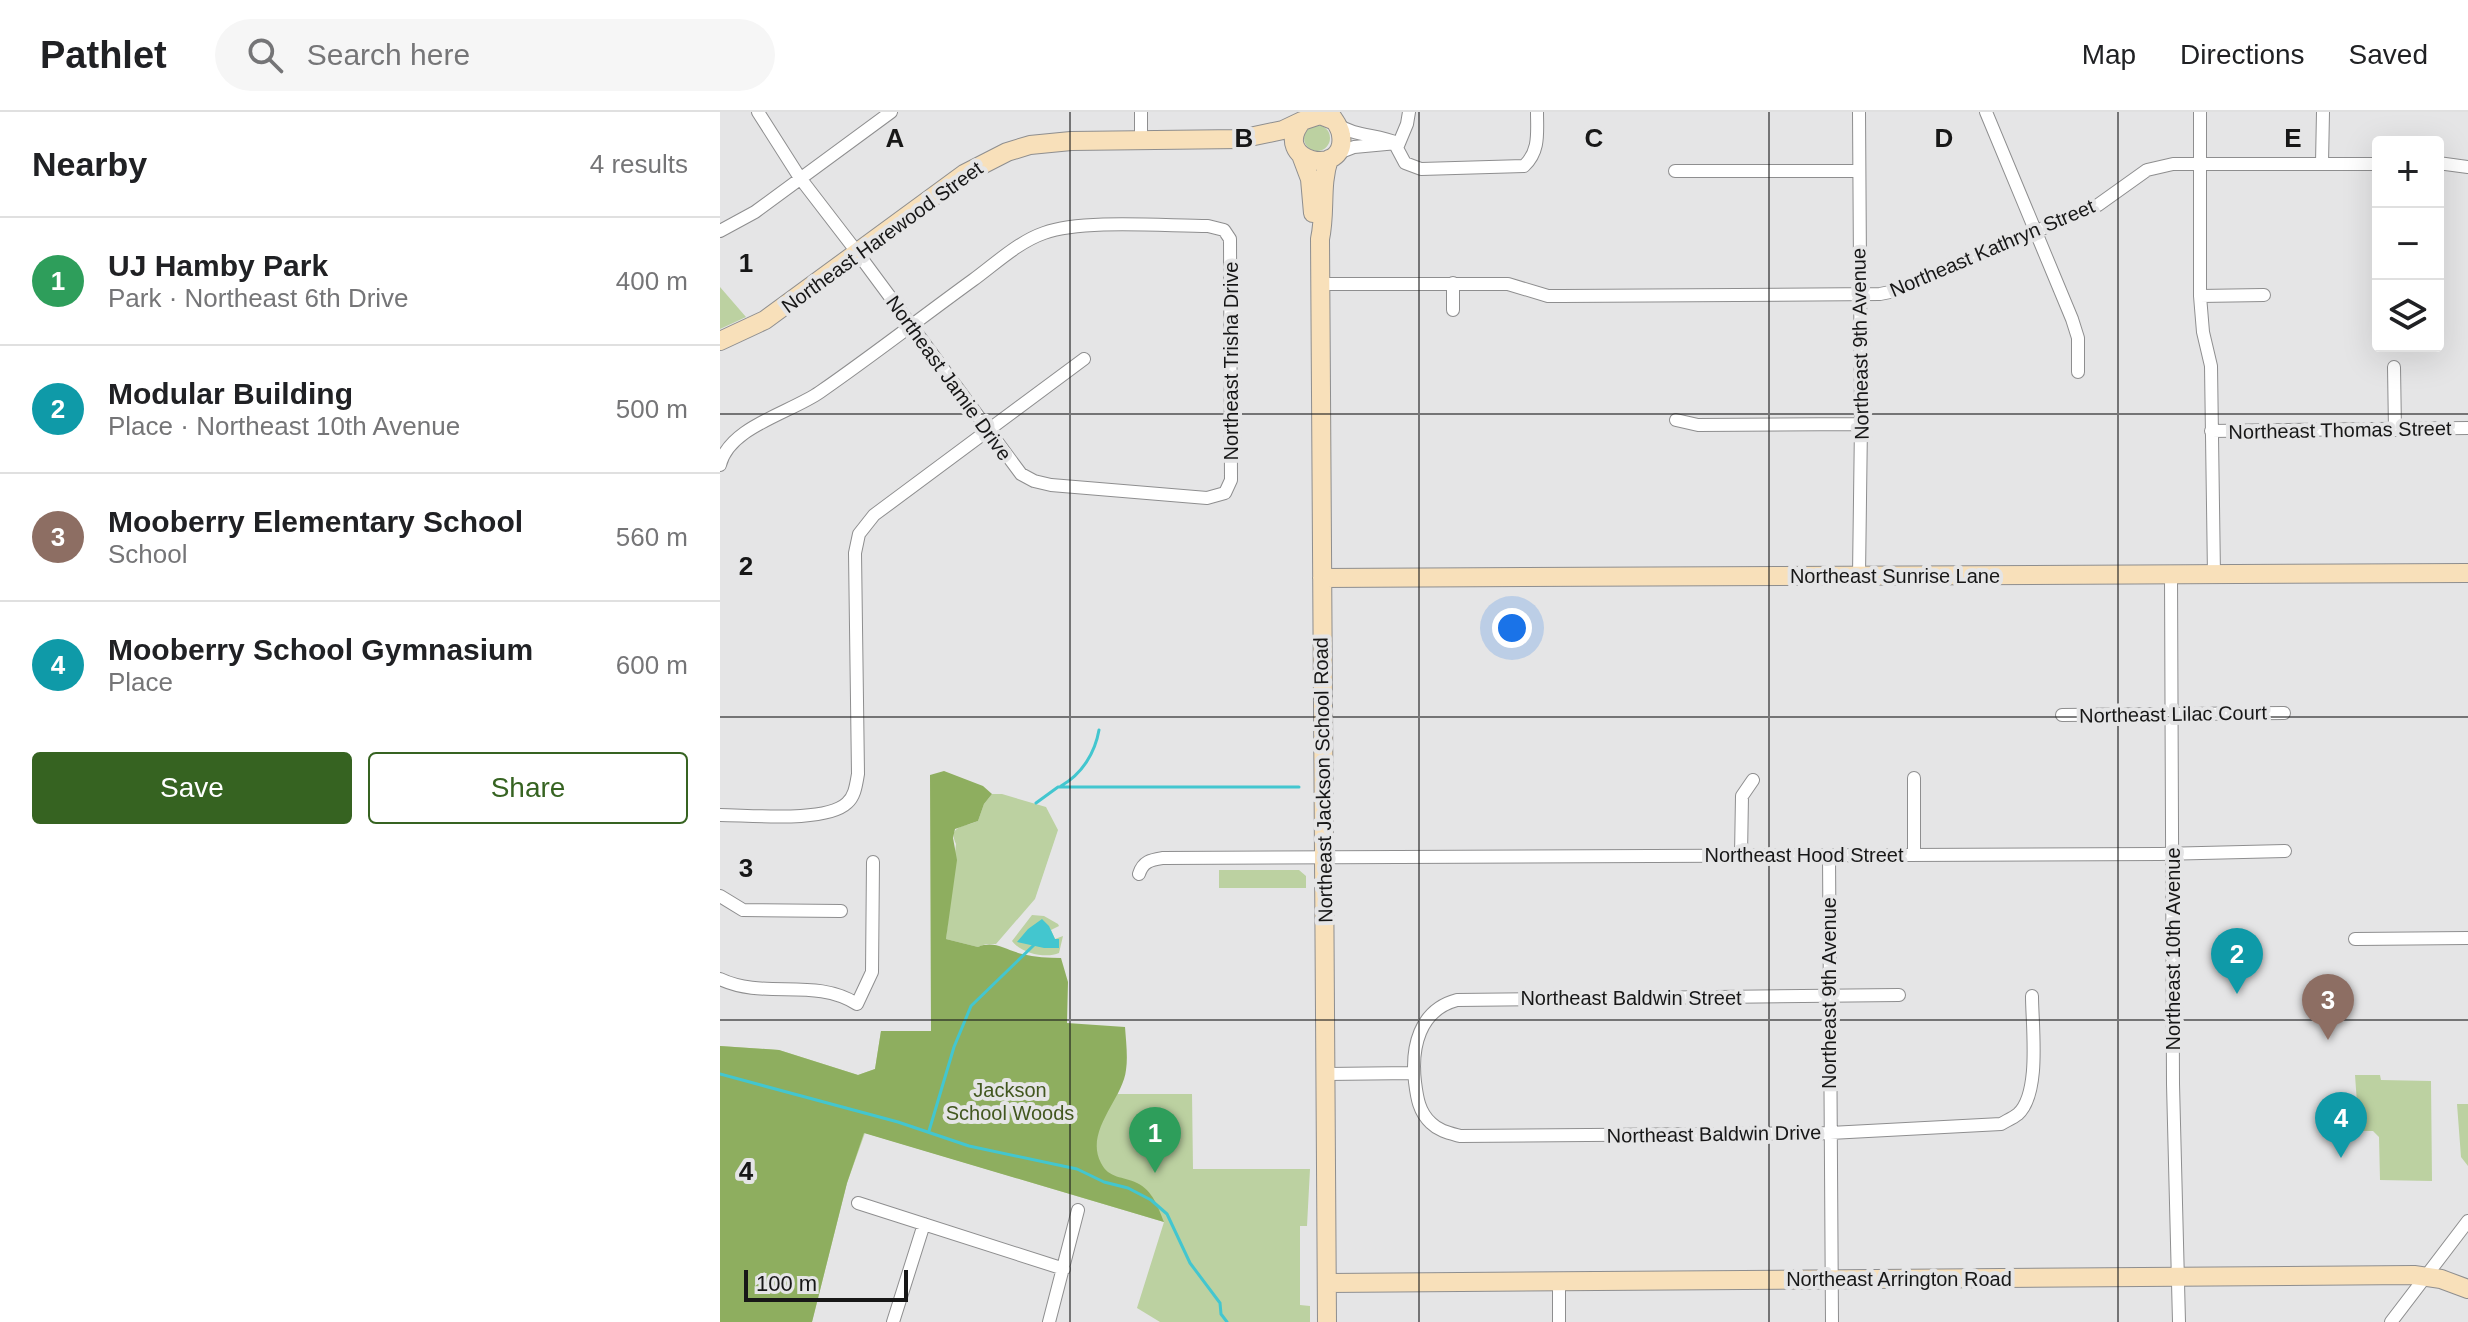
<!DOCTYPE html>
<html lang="en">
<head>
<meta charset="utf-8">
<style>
	body { margin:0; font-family:Arial,sans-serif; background:#f6f6f6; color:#202124 }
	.controls { position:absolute; right:24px; top:24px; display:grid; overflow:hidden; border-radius:8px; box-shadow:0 8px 32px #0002 }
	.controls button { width:72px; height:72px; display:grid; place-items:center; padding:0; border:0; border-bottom:2px solid #e0e0e0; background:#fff; color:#202124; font:40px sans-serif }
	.scale { position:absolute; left:24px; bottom:20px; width:164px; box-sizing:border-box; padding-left:8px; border:4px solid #171717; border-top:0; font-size:22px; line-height:28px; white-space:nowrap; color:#171717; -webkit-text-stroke:6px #e5e5e6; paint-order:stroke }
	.you { position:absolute; left:792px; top:516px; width:28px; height:28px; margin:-20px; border:6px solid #fff; border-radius:50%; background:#1a73e8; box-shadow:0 0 0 12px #1a73e833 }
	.badge { display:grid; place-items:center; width:52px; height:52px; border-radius:50%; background:#366321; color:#fff; font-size:26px; font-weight:700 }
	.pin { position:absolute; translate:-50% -66px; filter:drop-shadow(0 2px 4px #0008) }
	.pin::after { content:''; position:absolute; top:42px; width:28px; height:24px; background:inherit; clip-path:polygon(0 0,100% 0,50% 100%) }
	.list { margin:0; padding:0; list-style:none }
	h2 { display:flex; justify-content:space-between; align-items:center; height:104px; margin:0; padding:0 32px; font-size:34px }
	h2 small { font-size:26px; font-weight:400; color:#757577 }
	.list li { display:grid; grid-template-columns:52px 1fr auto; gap:24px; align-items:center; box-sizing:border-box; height:128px; padding:0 32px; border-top:2px solid #e0e0e0 }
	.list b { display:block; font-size:30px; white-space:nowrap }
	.list p { margin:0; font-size:26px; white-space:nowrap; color:#757577 }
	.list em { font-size:26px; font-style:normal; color:#757577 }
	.actions { display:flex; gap:16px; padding:24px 32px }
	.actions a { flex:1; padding:18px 0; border:2px solid #366321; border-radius:8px; text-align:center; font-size:28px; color:#366321 }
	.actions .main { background:#366321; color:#fff }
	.icon { flex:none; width:44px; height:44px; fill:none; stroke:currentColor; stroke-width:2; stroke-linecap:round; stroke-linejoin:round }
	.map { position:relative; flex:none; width:1748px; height:1210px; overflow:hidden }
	header { display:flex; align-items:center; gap:48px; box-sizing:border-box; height:112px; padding:0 40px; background:#fff; border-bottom:2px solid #e0e0e0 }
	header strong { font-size:38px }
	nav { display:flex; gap:44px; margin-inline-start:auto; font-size:28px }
	.search { width:560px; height:72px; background:#f6f6f6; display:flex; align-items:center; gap:20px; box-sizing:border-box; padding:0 28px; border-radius:44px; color:#757577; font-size:30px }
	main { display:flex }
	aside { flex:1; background:#fff }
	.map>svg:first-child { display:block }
	.green { fill:#bcd1a1 }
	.forest { fill:#8eae5f }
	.water { fill:#43c6cf }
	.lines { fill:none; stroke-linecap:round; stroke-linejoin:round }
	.stream { stroke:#43c6cf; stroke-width:3 }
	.street-casing { stroke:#8e8e8f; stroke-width:14 }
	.secondary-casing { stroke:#8e8e8f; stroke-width:20 }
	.street { stroke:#fff; stroke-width:12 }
	.secondary { stroke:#f8e0ba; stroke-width:18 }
	.grid { fill:none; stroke:#171717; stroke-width:2; stroke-opacity:0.55 }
	.labels { text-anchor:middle; stroke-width:8; stroke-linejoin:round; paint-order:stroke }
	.street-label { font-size:20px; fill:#171717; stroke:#e5e5e6 }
	.park-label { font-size:20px; fill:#42571f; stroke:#e5e5e6 }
	.grid-label { font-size:26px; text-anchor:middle; font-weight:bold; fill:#171717; stroke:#e5e5e6; stroke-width:8; stroke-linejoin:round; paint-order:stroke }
</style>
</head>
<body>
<header>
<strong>Pathlet</strong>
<div class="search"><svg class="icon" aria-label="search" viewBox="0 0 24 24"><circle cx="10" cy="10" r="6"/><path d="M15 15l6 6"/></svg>Search here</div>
<nav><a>Map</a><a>Directions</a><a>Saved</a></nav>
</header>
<main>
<aside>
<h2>Nearby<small>4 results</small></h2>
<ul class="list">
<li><span class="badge" style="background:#2e9e5b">1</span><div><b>UJ Hamby Park</b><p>Park · Northeast 6th Drive</p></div><em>400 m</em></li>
<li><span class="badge" style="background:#0f9aa8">2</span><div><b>Modular Building</b><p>Place · Northeast 10th Avenue</p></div><em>500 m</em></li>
<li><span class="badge" style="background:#8d6e63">3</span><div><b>Mooberry Elementary School</b><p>School</p></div><em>560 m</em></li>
<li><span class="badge" style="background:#0f9aa8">4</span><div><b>Mooberry School Gymnasium</b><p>Place</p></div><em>600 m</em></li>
</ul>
<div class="actions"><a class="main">Save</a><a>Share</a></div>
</aside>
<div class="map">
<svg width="1748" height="1210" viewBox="0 0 1748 1210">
	<rect width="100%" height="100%" fill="#e5e5e6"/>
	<path class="green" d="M584 26a13 13 0 1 1 26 0a13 13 0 1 1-26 0Z
		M 0,175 L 26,205 L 0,217 Z
		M 272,682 L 282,682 L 326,695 L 338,718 L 315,787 L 276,832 L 266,832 L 258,835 L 226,827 L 236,732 C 227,713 246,715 258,709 L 264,692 Z
		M 499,758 L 579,758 L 586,764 L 586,776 L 499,776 Z
		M 312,803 L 324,804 L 338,812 L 339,814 L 331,818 L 335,827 L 343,824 L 339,841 C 326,847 301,841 292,829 Z
		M 161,919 L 315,919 L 398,982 L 472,982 L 473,1057 L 590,1057 L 587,1114 L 580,1114 L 580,1193 L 590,1194 L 590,1210 L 440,1210 L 417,1196 L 444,1110 L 145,1021 L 127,1071 L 92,1210 L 0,1210 L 0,934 L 59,938 L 138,963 L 155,957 Z
		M 1635,963 L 1660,963 L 1661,968 L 1711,969 L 1712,1069 L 1660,1068 L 1659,1025 L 1653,1019 L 1639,1019 Z
		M 1737,992 L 1748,992 L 1748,1054 L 1741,1045 Z"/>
	<path class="forest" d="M 224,659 L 263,674 L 272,682 L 264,692 L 258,709 L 235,717 L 233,726 L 237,748 L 226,827 L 258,835 C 274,828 286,838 302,842 C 315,845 328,846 341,846 L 348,870 L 347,911 L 405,915 C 406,929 408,945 406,958 C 403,987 364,1019 381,1051 C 389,1067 403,1064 417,1071 C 433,1079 438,1095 444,1110 L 144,1021 L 127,1071 L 92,1210 L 0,1210 L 0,934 L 59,938 L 138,963 L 155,957 L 161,919 L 211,919 L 210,663 Z"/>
	<path class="water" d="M 322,807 L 329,814 L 335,827 L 339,827 L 339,836 L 324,836 L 297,830 L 308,817 Z"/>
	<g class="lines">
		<path class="stream" d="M 341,674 C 362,662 375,641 379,618
			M 316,691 L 338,675 L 579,675
			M 0,962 L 178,1010 L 249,1034 L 357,1057 L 384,1070 L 408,1076 L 431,1088 L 447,1102 L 470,1151 L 500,1191 L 501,1202 L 507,1210
			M 209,1019 L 234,935 L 251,894 L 314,833"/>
		<g class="street-casing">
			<path id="street" d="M 689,0 L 687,12 L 677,36 L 685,51 L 701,57 L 804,54 C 820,39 817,21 817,0
				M 1139,0 L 1141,312 L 1139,463
				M 1266,0 L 1352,207 L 1358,226 L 1358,260
				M 1480,0 L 1480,184 L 1483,220 L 1491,254 L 1494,463
				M 617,12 C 635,25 658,22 677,31
				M 421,28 L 421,0
				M 616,42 L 634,35 L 677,31
				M 1602,51 L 1603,0
				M 1718,51 L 1748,55
				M 955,59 L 1139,59
				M 0,119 L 35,100 L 171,0
				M 733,171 L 733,198
				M 600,172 L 788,172 L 828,184 L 841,184 L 1160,182 L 1175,179 L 1378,93 L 1427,58 L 1453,52 L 1658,52
				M 1480,184 L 1544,183
				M 1674,255 L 1675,318
				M 956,308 L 978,313 L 1141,312
				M 1491,319 L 1748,316
				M 0,353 C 9,315 70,301 100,280 C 152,244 202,205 253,168 C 275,152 298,130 324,121 C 363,107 444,114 488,114 L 504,118 L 510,127 L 511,368 L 505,381 L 487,386 L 331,373 L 314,369 L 301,362 L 145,151 L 140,144 L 80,66 L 38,0
				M 1451,463 L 1453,972 L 1459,1210
				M 1342,603 L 1564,601
				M 1194,666 L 1194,743
				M 0,703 C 29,703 106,711 127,691 C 135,684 136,673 138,662 L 135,441 L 139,422 L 154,403 L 364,247
				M 1021,743 L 1022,684 L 1033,668
				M 1109,743 L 1112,1210
				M 419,762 C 423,749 431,748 443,746 L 1440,742 L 1565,739
				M 0,784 L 23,798 L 121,799
				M 1635,827 L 1748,826
				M 0,867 C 44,888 95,865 137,892 L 152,860 L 153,750
				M 1179,883 L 737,888 C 699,898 691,936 695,970 C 697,986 699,1000 711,1011 C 719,1019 729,1021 740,1024 L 1110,1021 L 1281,1012 C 1286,1009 1293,1006 1298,1002 C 1321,981 1312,914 1312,884
				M 606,962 L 694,961
				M 138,1091 L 344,1157
				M 839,1170 L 839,1210
				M 173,1210 L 204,1112
				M 329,1210 L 358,1098
				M 1671,1210 L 1748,1109"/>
		</g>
		<g class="secondary-casing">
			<path id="secondary" d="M 609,0 C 613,7 620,14 621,23 C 628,67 549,50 582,9 L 600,3 L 615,9
				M 581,43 L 590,67 L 593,101
				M 0,229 L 45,208 L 244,62 L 287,40 L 310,33 L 351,29 L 520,27 L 563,18 L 582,9
				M 602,466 L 1748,461
				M 608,1171 L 1694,1163 L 1721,1167 L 1748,1177
				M 607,1210 L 600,127 C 606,100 600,73 609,47"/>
		</g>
		<use href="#street" class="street"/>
		<use href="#secondary" class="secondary"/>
	</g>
	<path class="grid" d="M 350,0 L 350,1210M 699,0 L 699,1210M 1049,0 L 1049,1210M 1398,0 L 1398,1210M 0,302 L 1748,302M 0,605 L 1748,605M 0,908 L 1748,908"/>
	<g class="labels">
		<g class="street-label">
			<text transform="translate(162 125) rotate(-36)" y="7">Northeast Harewood Street</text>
			<text transform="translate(1272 136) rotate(-23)" y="7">Northeast Kathryn Street</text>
			<text transform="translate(1140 232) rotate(-91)" y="7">Northeast 9th Avenue</text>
			<text transform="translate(511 249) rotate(-90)" y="7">Northeast Trisha Drive</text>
			<text transform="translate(229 266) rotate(54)" y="7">Northeast Jamie Drive</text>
			<text transform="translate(1620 318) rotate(-1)" y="7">Northeast Thomas Street</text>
			<text x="1175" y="471">Northeast Sunrise Lane</text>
			<text transform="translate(1453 602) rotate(-1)" y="7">Northeast Lilac Court</text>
			<text transform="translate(603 668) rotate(-91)" y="7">Northeast Jackson School Road</text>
			<text x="1084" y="750">Northeast Hood Street</text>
			<text transform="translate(1453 837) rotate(-90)" y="7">Northeast 10th Avenue</text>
			<text transform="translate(1109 881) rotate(-90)" y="7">Northeast 9th Avenue</text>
			<text x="911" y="893">Northeast Baldwin Street</text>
			<text transform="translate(994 1022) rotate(-1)" y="7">Northeast Baldwin Drive</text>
			<text x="1179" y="1174">Northeast Arrington Road</text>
		</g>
		<g class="park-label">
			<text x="290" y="985">Jackson<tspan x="290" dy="23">School Woods</tspan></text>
		</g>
	</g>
	<g class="grid-label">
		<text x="175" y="35">A</text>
		<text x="524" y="35">B</text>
		<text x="874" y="35">C</text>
		<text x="1224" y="35">D</text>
		<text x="1573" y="35">E</text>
		<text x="26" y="160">1</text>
		<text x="26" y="463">2</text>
		<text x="26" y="765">3</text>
		<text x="26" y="1068">4</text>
	</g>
</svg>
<div class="controls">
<button>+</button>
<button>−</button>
<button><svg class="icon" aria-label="layers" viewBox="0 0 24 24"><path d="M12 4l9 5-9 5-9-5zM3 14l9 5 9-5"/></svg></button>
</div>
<div class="scale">100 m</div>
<div class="you"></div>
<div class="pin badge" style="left:435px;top:1061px;background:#2e9e5b">1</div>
<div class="pin badge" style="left:1517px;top:882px;background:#0f9aa8">2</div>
<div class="pin badge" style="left:1608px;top:928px;background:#8d6e63">3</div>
<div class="pin badge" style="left:1621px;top:1046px;background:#0f9aa8">4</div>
</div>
</main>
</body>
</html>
